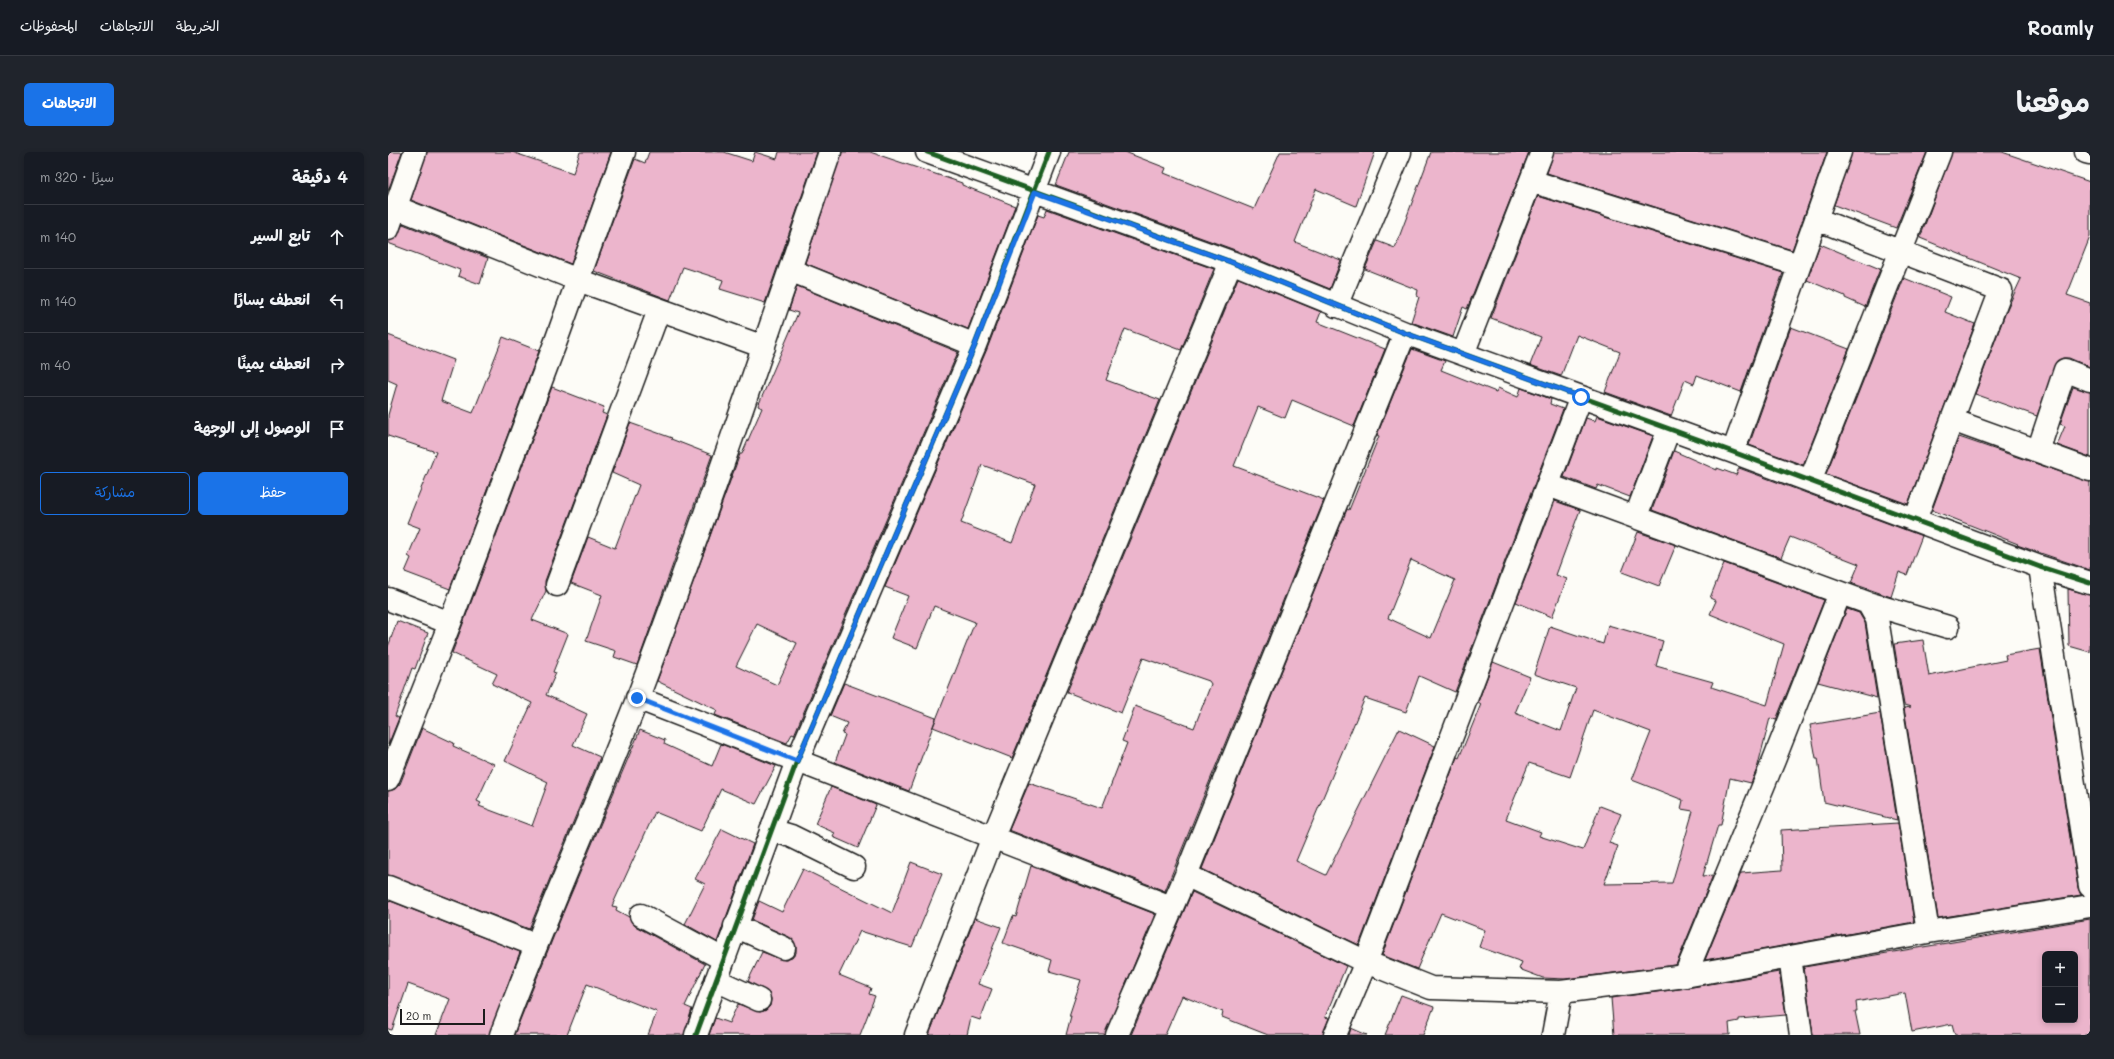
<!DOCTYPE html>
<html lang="ar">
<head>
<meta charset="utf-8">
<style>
	body { margin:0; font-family:Mali,"Playpen Sans Arabic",sans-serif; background:#20242c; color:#f1f3f6; direction:rtl }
	.controls { position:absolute; right:12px; bottom:12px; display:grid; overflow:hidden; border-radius:6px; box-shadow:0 2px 6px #0003 }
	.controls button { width:36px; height:36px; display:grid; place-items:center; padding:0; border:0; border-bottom:1px solid #363941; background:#171b24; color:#f1f3f6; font:20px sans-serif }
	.scale { position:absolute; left:12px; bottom:10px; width:85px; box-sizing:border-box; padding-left:4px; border:2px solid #1c1c1c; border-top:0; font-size:11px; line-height:14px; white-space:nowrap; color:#1c1c1c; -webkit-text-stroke:3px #fdfcf7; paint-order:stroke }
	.stop { position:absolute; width:12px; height:12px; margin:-9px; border:3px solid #1a73e8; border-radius:50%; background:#fff }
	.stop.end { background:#1a73e8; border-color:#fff; box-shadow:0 1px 4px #0008 }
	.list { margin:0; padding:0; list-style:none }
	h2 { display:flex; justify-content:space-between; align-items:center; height:52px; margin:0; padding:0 16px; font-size:17px }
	h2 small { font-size:13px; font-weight:400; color:#9ea1a6 }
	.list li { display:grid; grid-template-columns:26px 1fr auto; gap:12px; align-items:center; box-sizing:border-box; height:64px; padding:0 16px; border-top:1px solid #363941 }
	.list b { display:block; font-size:15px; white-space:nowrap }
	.list em { font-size:13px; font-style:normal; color:#9ea1a6 }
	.actions { display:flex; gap:8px; padding:12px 16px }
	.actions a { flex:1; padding:9px 0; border:1px solid #1a73e8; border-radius:6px; text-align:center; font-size:14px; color:#1a73e8 }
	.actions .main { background:#1a73e8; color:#fff }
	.icon { flex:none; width:22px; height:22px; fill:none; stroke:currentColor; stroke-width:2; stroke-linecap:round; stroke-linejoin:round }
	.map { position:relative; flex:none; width:1702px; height:883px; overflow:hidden; direction:ltr; border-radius:6px }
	header { display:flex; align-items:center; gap:24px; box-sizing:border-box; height:56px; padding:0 20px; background:#171b24; border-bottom:1px solid #363941 }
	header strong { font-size:19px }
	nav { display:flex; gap:22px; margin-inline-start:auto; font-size:14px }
	.intro { display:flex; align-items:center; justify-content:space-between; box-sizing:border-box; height:96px; padding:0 24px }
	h1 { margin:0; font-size:28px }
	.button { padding:10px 18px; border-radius:6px; background:#1a73e8; color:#fff; font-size:14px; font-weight:700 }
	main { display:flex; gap:24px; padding:0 24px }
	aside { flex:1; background:#171b24; border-radius:6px; box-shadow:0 2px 6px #0003 }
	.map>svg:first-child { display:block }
	.building { fill:#ecb5cc; stroke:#1c1c1c; fill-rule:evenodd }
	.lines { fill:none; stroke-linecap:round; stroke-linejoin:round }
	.minor-casing { stroke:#1c1c1c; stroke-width:25 }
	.minor { stroke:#fdfcf7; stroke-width:22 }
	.cycleway-casing { stroke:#fdfcf7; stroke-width:8 }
	.cycleway { stroke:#1b5e20; stroke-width:5 }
	.route { stroke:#1a73e8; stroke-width:5 }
</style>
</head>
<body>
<header>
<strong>Roamly</strong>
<nav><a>الخريطة</a><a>الاتجاهات</a><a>المحفوظات</a></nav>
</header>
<div class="intro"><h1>موقعنا</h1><a class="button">الاتجاهات</a></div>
<main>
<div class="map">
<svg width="1702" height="883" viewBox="0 0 1702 883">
	<rect width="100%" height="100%" fill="#fdfcf7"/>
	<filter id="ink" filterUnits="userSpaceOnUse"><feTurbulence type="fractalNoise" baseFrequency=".025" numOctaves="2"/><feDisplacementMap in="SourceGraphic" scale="8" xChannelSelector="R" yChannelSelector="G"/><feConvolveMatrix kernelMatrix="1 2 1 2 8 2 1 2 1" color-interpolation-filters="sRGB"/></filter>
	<g filter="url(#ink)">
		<path class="building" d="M 0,0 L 14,0 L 0,39 Z
			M 39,0 L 124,0 L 185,21 L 192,0 L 223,0 L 183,112 L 23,48 Z
			M 261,0 L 336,0 L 364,9 L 367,0 L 389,7 L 391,0 L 429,0 L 377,151 L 332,137 L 335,128 L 295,115 L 282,148 L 206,119 L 247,7 L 257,11 Z
			M 454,0 L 482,0 L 574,31 L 574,33 L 627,54 L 580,177 L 417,111 Z
			M 681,0 L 737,0 L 778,16 L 776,21 L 866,57 L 892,0 L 987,0 L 968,54 L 928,37 L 907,90 L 953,108 L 942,137 L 847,98 L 668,33 Z
			M 1043,0 L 1141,0 L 1079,157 L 1075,155 L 1065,185 L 1023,170 L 1031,145 L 1029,144 L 1030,138 L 977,117 L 989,89 L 1007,96 Z
			M 1166,0 L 1439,0 L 1404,98 L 1159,21 Z
			M 1464,0 L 1539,0 L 1508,76 L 1446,53 Z
			M 1564,0 L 1614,0 L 1702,30 L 1702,85 L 1679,143 L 1702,151 L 1702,215 L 1681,206 L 1675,206 L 1669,209 L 1649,264 L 1587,242 L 1619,157 L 1633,127 L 1532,86 Z
			M 1150,44 L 1395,121 L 1353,240 L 1309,223 L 1306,232 L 1297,228 L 1283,264 L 1217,240 L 1232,200 L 1189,183 L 1173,224 L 1142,213 L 1153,185 L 1103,166 Z
			M 659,57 L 826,117 L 793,198 L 737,177 L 718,228 L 772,248 L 624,606 L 545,575 L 587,470 L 546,454 L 529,496 L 503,486 L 520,444 L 497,435 L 599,197 L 650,63 L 656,65 ZM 594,313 L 647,332 L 624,391 L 573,371 Z
			M 15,72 L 100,106 L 92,132 L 70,124 L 72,118 L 0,91 L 0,89 L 8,86 Z
			M 1432,92 L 1492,117 L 1477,155 L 1457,146 L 1457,144 L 1419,128 Z
			M 850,126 L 933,160 L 929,170 L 997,197 L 966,274 L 904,248 L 897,266 L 870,255 L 846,314 L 936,348 L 777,739 L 621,678 L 641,631 L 714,656 L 739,591 L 734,589 L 747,554 L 806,576 L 823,532 L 821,529 L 755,506 L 733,561 L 679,540 Z
			M 1516,126 L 1563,145 L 1557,160 L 1587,172 L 1520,352 L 1438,322 Z
			M 409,134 L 570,200 L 406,583 L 404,582 L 399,591 L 327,563 L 329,558 L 269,529 L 352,302 L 354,302 L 374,256 L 370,254 L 410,161 L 401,158 ZM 369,472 L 409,491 L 389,533 L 348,514 Z
			M 1403,175 L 1461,197 L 1415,313 L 1361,293 Z
			M 0,183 L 66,208 L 53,249 L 85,261 L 115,185 L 151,199 L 62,437 L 17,420 L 23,406 L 20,404 L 32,376 L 19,371 L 48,300 L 0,284 L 0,263 L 9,232 L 0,228 Z
			M 1024,197 L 1057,209 L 1053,218 L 1108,240 L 1110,236 L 1130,245 L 1133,236 L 1163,247 L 1162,252 L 1175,257 L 1067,540 L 1031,524 L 1018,560 L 977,546 L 908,709 L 938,723 L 1011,577 L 1047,594 L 971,793 L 814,717 L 959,357 L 961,358 L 991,284 L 989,283 ZM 1023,408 L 1067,428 L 1043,486 L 1000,466 Z
			M 164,235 L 216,255 L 214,261 L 219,263 L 157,429 L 158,439 L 144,468 L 180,482 L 165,520 L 168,521 L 158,543 L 199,562 L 185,593 L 212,605 L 141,777 L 0,723 L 0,639 L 7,637 L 12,632 L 34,576 L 66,591 L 65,594 L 106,612 L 89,649 L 93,651 L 91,654 L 144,674 L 160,630 L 117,609 L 144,551 L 104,532 L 109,522 L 64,501 Z
			M 1685,235 L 1702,240 L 1702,305 L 1669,293 L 1677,274 L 1672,272 Z
			M 1209,264 L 1265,284 L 1242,345 L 1210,333 L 1208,337 L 1176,325 L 1198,266 L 1207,269 Z
			M 242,271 L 284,286 L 283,287 L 324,303 L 249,513 L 226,505 L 228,499 L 198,489 L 214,443 L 183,431 L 200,385 L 227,396 L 251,333 L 224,321 Z
			M 1571,285 L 1702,330 L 1702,418 L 1629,393 L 1630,392 L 1544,358 Z
			M 1286,299 L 1329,318 L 1329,316 L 1348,323 L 1351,316 L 1534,384 L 1519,423 L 1511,420 L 1503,445 L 1463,431 L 1471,412 L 1402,385 L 1393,406 L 1264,358 Z
			M 1167,349 L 1192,358 L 1168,423 L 1179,427 L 1164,465 L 1128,450 Z
			M 1250,380 L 1288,393 L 1271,434 L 1234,420 Z
			M 1336,411 L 1436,448 L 1388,568 L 1382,566 L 1369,617 L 1363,631 L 1342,626 L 1333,673 L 1330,673 L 1315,724 L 1325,723 L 1288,813 L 1177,827 L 1155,826 L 1131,817 L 1134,810 L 1091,795 L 1097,778 L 1053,761 L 1029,817 L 994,803 L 1069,605 L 1071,606 L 1093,552 L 1090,550 L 1105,510 L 1142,525 L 1127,561 L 1173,579 L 1188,536 L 1146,522 L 1162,474 L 1215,492 L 1220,473 L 1275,489 L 1268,514 L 1325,530 L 1323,535 L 1379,553 L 1396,492 L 1322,462 L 1328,449 L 1322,446 ZM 1205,558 L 1263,580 L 1244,628 L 1295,648 L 1293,657 L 1305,659 L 1284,731 L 1216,732 L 1230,694 L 1221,691 L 1233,662 L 1212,654 L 1195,698 L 1151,684 L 1153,680 L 1118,667 L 1141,611 L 1182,625 Z
			M 1680,437 L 1702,443 L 1702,500 L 1681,494 Z
			M 1459,457 L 1471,461 L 1477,471 L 1489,546 L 1430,530 Z
			M 9,469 L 40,481 L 27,517 L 24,516 L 7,564 L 11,566 L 0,593 L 0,495 Z
			M 1535,488 L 1541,524 L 1618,508 L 1617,503 L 1652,497 L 1690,736 L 1693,743 L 1550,766 L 1516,556 L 1523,555 L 1516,553 L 1506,492 Z
			M 456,531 L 548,566 L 521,639 L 447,610 L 457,583 L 454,582 L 459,571 L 442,564 Z
			M 1492,561 L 1509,668 L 1436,650 L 1430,606 L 1428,606 L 1422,573 Z
			M 252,578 L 277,588 L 276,592 L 324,614 L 333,592 L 388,614 L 368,652 L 333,637 L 313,679 L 267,660 L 224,754 L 229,755 L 228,758 L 241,765 L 247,774 L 317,812 L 297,854 L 304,857 L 296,883 L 260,883 L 269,860 L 199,832 L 179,883 L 126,883 L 175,761 Z
			M 443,635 L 488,653 L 470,696 L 445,685 L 447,681 L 427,672 Z
			M 1510,671 L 1526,770 L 1317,808 L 1353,721 L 1394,718 L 1393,678 Z
			M 334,677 L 365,692 L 329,790 L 297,772 L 317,732 L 307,727 Z
			M 523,710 L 554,722 L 524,795 L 472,779 L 451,823 L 483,836 L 481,842 L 487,844 L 472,883 L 321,883 L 327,866 L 341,871 L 350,852 L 372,860 L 378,858 L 382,854 L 383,847 L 381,841 L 360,829 L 374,800 L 397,808 L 404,806 L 408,801 L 408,794 L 401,785 L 364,768 L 371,749 L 394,760 L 415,717 L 504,761 Z
			M 643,714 L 767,762 L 717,883 L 678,883 L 683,864 L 681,864 L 693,828 L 661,819 L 664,808 L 615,791 L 625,764 L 628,765 Z
			M 804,740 L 958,814 L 937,865 L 941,866 L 935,883 L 880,883 L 834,865 L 835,860 L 794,844 L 777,883 L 743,883 Z
			M 0,748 L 132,800 L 101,883 L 48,883 L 62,847 L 20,832 L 4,878 L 0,877 Z
			M 587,766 L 613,775 L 590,832 L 604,837 L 592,868 L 583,865 L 579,883 L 541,883 Z
			M 1702,767 L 1702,883 L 1567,883 L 1564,872 L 1524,880 L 1517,841 L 1468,850 L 1469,859 L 1467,859 L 1472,883 L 1425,883 L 1416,815 ZM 1657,802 L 1687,802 L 1687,868 L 1657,868 Z
			M 1391,820 L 1398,863 L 1351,867 L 1351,869 L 1341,871 L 1342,883 L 1226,883 L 1223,846 L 1299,836 Z
			M 1013,843 L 1046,855 L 1035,883 L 997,883 Z
			M 963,876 L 979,883 L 961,883 Z"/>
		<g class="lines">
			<g class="minor-casing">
				<path id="minor" d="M 539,0 L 843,110 L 1017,181 L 1345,300 L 1652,415 L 1702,431
					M 1698,0 L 1702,1
					M 1143,29 L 1411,113
					M 7,55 L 190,128 L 376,195
					M 1428,67 L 1613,138 L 1564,268 L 1702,318
					M 0,77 L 27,0
					M 402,118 L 587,193
					M 948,154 L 1012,0
					M 1075,202 L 1154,0
					M 1650,299 L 1677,218 L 1702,228
					M 1345,300 L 1452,0
					M 1422,329 L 1552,0
					M 1160,333 L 1480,451 L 1489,467 L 1540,780
					M 1248,364 L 1281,277
					M 1527,368 L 1564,268
					M 1652,415 L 1702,734
					M 169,433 L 271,158
					M 0,447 L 62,471
					M 1480,451 L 1560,475
					M 249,546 L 783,755
					M 0,627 L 62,471 L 168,189 L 236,0
					M 383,678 L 403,684 L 466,715
					M 798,723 L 978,810 L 1043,836 L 1173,840
					M 0,735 L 147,793
					M 253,763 L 335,807
					M 347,774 L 396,796
					M 1402,805 L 1413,883
					M 1297,824 L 1386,608 L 1452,441
					M 328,828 L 371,848
					M 113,883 C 156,769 206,658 250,545 C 318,365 380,182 442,0
					M 308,883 L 409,609 L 587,193 L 661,0
					M 528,883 L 605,685 L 843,110
					M 729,883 L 798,723 L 1017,181
					M 947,883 L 978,810 L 1193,245
					M 1165,883 L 1173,840 L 1297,824 L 1540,780 L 1702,754"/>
			</g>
			<use href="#minor" class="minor"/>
			<g class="cycleway-casing">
				<path id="cycleway" d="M 539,0 L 843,110 L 1017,181 L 1345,300 L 1652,415 L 1702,431
					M 308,883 L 409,609 L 587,193 L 661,0"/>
			</g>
			<use href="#cycleway" class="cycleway"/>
		</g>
	</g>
	<g class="lines" filter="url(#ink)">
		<path class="route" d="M 249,546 L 409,609 L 587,193 L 647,40 L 843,110 L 1017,181 L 1193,245"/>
	</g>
</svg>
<div class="controls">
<button>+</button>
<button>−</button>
</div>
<div class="scale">20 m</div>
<div class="stop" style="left:1193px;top:245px"></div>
<div class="stop end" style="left:249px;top:546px"></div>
</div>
<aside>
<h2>4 دقيقة<small>سيرًا · 320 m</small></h2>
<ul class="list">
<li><svg class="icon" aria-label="ahead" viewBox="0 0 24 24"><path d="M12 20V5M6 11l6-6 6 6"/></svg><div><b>تابع السير</b></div><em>140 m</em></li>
<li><svg class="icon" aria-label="left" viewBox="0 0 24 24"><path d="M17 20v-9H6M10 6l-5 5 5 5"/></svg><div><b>انعطف يسارًا</b></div><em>140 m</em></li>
<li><svg class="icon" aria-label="right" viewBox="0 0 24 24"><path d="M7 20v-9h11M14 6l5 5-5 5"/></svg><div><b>انعطف يمينًا</b></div><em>40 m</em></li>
<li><svg class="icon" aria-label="arrive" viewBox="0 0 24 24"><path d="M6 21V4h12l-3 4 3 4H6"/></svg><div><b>الوصول إلى الوجهة</b></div></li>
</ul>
<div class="actions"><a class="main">حفظ</a><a>مشاركة</a></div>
</aside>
</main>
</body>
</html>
